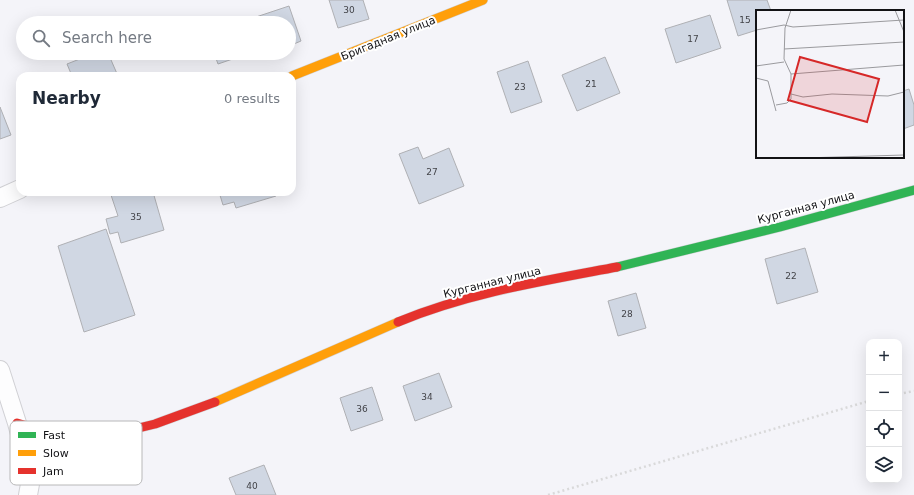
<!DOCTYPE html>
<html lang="en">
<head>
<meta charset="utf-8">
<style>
	body { margin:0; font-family:"DejaVu Sans",sans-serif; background:#f6f6f7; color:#1f2937 }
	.controls { position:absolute; right:12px; bottom:12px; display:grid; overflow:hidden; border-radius:8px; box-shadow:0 4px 16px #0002 }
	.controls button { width:36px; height:36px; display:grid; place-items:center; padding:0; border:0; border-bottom:1px solid #e0e1e3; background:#fff; color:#1f2937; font:20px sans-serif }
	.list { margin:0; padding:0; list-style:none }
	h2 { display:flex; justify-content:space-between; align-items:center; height:52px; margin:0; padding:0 16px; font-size:17px }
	h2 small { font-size:13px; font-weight:400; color:#747a83 }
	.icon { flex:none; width:22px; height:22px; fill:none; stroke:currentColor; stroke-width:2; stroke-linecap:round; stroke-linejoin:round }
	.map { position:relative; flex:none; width:914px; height:495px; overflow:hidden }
	.search { position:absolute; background:#fff; box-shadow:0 4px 16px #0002; left:16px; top:16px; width:280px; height:44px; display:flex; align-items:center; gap:10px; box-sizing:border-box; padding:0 14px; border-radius:22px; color:#747a83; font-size:15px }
	.panel { position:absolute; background:#fff; box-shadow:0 4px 16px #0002; left:16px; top:72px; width:280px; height:124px; border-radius:12px }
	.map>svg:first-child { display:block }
	.building { fill:#d0d7e3; stroke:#afb0b4 }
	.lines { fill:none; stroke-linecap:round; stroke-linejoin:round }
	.street-casing { stroke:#d0d0d4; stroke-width:20 }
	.fast-casing { stroke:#d0d0d4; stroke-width:10 }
	.slow-casing { stroke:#d0d0d4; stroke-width:10 }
	.jam-casing { stroke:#d0d0d4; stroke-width:10 }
	.path { stroke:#d9d9da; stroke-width:2.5; stroke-dasharray:2 3; stroke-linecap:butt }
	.street { stroke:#fdfdfe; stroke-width:18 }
	.fast { stroke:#30b455; stroke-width:9 }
	.slow { stroke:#ff9f0a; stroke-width:9 }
	.jam { stroke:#e5322d; stroke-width:9 }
	.labels { text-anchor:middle; stroke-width:4; stroke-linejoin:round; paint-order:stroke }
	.number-label { font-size:9px; fill:#424348 }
	.street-label { font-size:11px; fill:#121215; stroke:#fff }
	.inset-road { fill:none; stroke:#9a9a9e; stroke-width:1 }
	.view { fill:#d62828; fill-opacity:0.15; stroke:#d62828; stroke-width:2 }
	.inset-edge { fill:none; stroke:#121215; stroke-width:2 }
	.key { fill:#fff; stroke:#b8b8b9; stroke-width:1 }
	.key-label { font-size:11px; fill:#121215 }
</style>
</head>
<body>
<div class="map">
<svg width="914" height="495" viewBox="0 0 914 495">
	<rect width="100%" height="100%" fill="#f4f4f9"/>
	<path class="building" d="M 329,0 L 363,0 L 369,19 L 338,28 Z
		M 727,0 L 767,0 L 771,11 L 757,11 L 757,30 L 738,36 Z
		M 289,6 L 301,41 L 289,46 L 289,23 L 258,23 L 256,17 Z
		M 710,15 L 721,48 L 676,63 L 665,29 Z
		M 252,18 L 254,23 L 237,23 Z
		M 95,53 L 108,53 L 118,76 L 72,76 L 67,64 Z
		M 214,53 L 250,53 L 218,64 Z
		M 605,57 L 620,93 L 577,111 L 562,75 Z
		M 528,61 L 542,102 L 511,113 L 497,72 Z
		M 909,89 L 914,105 L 914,125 L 903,129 L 903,91 Z
		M 0,107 L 11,135 L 0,139 Z
		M 418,147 L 423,159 L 449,148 L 464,186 L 419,204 L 399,154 Z
		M 120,192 L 135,192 L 136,195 L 145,192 L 153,192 L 164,230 L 121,243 L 118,232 L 110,234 L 106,219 L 118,216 L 111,195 Z
		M 219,192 L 275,192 L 276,196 L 236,208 L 234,202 L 223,205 Z
		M 106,229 L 135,315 L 84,332 L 58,246 Z
		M 805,248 L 818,292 L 777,304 L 765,259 Z
		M 636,293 L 646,328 L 618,336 L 608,301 Z
		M 439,373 L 452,407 L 415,421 L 403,386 Z
		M 372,387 L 383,420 L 351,431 L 340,398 Z
		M 264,465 L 276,495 L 236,495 L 229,478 Z"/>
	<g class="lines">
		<g class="street-casing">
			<path id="street" d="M 0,198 L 20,189
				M 0,370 L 17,423 L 30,470 L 30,484 L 28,495"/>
		</g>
		<g class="fast-casing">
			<path id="fast" d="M 617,267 L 780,227 L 914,190"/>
		</g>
		<g class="slow-casing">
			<path id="slow" d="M 292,76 L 483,0
				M 215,402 L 398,322"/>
		</g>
		<g class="jam-casing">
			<path id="jam" d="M 398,322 C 468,293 543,281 617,267
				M 17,423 L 52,433 L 110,435 L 155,424 L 215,402"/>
		</g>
		<path class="path" d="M 899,394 L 914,391
			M 548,495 L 869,401"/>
		<use href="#street" class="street"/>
		<use href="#fast" class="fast"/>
		<use href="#slow" class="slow"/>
		<use href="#jam" class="jam"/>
	</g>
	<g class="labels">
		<g class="number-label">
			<text x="349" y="13">30</text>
			<text x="745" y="23">15</text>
			<text x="693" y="42">17</text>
			<text x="591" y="87">21</text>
			<text x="520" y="90">23</text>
			<text x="432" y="175">27</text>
			<text x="136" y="220">35</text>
			<text x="791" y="279">22</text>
			<text x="627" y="317">28</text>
			<text x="427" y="400">34</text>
			<text x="362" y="412">36</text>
			<text x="252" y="489">40</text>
		</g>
		<g class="street-label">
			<text transform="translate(388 38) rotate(-22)" y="4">Бригадная улица</text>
			<text transform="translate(806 207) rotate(-15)" y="4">Курганная улица</text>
			<text transform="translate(492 282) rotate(-14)" y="4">Курганная улица</text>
		</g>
	</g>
	<g transform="translate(756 10)">
		<rect width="148" height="148" fill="#f4f4f9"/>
		<path class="inset-road" d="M 35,0 L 29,18 L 28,49 L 35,64 L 148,55M 139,0 L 148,22M 0,20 L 28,15 L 37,17 L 148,10M 28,39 L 148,32M 0,56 L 28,52M 0,68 L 12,71 L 20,101M 35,84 L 47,87 L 76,84 L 132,86 L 148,82M 20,95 L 31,93 L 35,89 L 35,64M 47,148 L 148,145"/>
		<path class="view" d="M 44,47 L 123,69 L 111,112 L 32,90 Z"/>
		<rect width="148" height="148" class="inset-edge"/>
	</g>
	<rect x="10" y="421" width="132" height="64" rx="6" class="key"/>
	<rect x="18" y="432" width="18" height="6" fill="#30b455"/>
	<rect x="18" y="450" width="18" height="6" fill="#ff9f0a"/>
	<rect x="18" y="468" width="18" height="6" fill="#e5322d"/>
	<g class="key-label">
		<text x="43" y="439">Fast</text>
		<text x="43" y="457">Slow</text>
		<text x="43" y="475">Jam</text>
	</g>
</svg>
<div class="controls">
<button>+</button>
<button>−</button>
<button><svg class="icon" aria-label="locate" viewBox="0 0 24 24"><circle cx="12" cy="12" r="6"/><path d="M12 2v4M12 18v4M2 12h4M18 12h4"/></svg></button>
<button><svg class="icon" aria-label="layers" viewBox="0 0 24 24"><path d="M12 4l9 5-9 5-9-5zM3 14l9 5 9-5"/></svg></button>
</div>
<div class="search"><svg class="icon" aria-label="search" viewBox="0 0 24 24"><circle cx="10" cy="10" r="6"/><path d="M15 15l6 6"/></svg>Search here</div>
<section class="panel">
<h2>Nearby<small>0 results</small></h2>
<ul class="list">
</ul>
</section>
</div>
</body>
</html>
